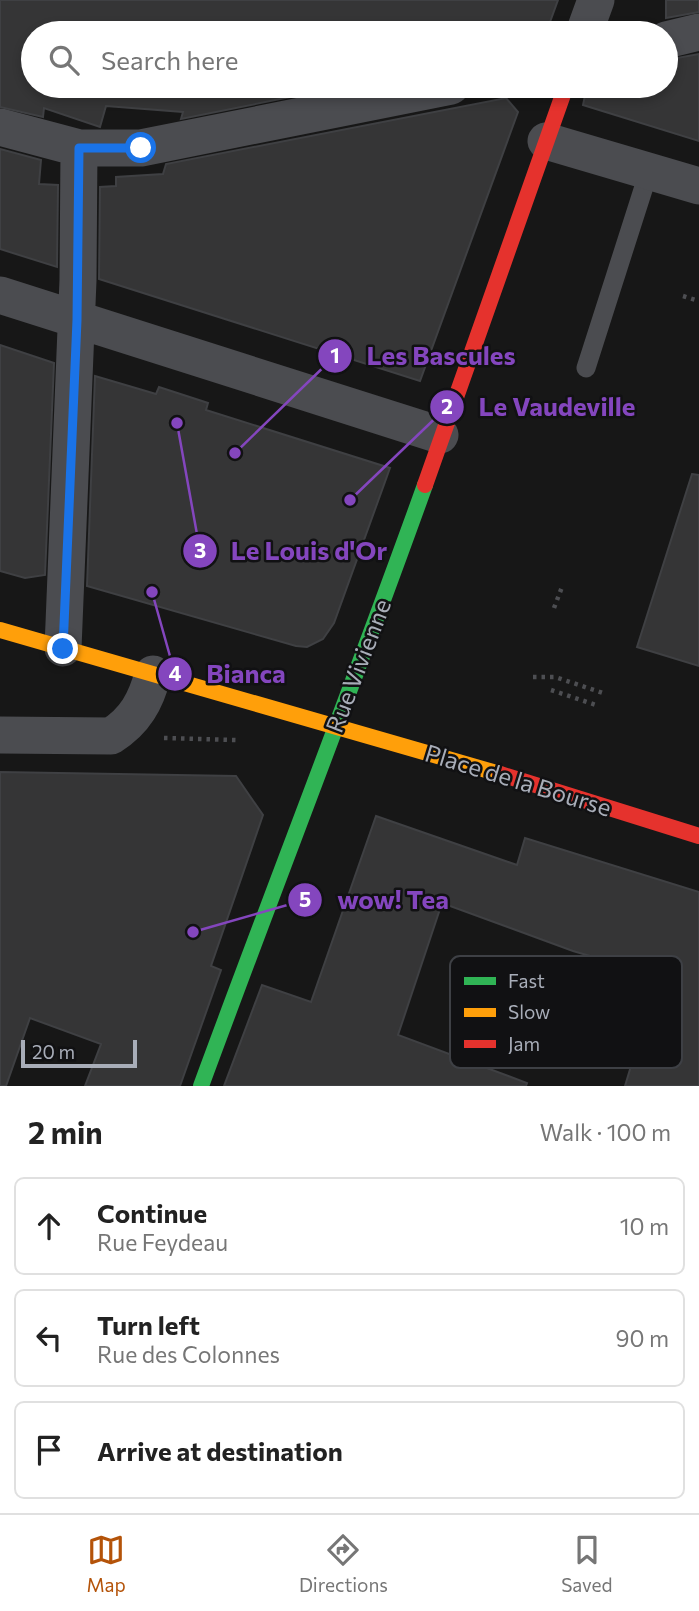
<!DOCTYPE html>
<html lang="en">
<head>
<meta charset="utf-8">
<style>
	body { margin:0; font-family:Commissioner,sans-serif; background:#f2f2f2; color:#222 }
	.scale { position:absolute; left:21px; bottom:18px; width:116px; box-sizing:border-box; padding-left:7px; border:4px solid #a8adb8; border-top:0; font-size:19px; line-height:24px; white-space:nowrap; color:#a8adb8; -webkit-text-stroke:5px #111113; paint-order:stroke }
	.stop { position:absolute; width:21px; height:21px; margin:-16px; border:5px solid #1a73e8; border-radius:50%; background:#fff }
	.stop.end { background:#1a73e8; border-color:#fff; box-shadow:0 2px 7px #0008 }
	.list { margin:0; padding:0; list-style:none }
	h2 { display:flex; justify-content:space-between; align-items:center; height:91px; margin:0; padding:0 28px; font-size:30px }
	h2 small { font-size:23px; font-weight:400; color:#767676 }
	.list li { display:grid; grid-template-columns:46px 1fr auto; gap:21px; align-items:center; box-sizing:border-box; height:98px; margin:0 14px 14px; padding:0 14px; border:2px solid #e0e0e0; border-radius:10px }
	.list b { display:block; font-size:26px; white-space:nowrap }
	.list p { margin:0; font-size:23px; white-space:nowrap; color:#767676 }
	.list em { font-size:23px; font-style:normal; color:#767676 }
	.icon { flex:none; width:38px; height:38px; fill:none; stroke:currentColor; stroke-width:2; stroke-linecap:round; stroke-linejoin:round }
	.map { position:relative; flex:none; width:699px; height:1086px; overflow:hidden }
	.search { position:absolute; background:#fff; box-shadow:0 4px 10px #0003; left:21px; right:21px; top:21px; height:77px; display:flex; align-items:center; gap:18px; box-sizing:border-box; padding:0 24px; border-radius:38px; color:#767676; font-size:26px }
	.sheet { height:427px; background:#fff }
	nav { display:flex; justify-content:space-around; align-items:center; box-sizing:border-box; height:98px; border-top:2px solid #e0e0e0; background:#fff; font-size:19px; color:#767676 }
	nav a { display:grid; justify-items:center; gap:4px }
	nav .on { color:#b45309 }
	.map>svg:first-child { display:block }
	.building { fill:#353536; stroke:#3f4043; stroke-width:2 }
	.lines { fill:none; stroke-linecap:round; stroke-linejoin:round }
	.path { stroke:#4d4e52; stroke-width:4.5; stroke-dasharray:3.5 5; stroke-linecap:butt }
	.lane { stroke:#4b4c50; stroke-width:19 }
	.street { stroke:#4b4c50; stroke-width:37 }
	.fast { stroke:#30b455; stroke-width:16 }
	.slow { stroke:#ff9f0a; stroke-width:16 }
	.jam { stroke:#e5322d; stroke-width:16 }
	.route { stroke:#1a73e8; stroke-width:9 }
	.labels { text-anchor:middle; stroke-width:5; stroke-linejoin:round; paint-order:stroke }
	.street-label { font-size:24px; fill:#a8adb8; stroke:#111113 }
	.key { fill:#111113; stroke:#3e4045; stroke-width:2 }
	.key-label { font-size:19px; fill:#a8adb8 }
	.leader { fill:none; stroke:#8446be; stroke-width:2.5 }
	.callout-dot { fill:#8446be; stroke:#111113; stroke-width:2.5 }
	.mark-label { font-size:21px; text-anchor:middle; font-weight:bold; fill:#fff }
	.callout-label { font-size:26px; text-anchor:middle; font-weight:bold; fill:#8446be; stroke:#111113; stroke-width:5; stroke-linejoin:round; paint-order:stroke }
</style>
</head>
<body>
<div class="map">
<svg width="699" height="1086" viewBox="0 0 699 1086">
	<rect width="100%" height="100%" fill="#171717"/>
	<path class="building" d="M 0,0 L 558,0 L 546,33 L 33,33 L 33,86 L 345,86 L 181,119 L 183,112 L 106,106 L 100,127 L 44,108 L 43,117 L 0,107 Z
		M 666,0 L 699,0 L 699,12 L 666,18 Z
		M 699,54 L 699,141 L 583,105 L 587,86 L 666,86 L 666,60 Z
		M 506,98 L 518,112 L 420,381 L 99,279 L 100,187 L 116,186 L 116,177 L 163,174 L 166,164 Z
		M 0,149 L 41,160 L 39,184 L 58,185 L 57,267 L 0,249 Z
		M 0,345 L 54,363 L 45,575 L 25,578 L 0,571 Z
		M 95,376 L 156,394 L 159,387 L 208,403 L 206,410 L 390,468 L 334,623 L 323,639 L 307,647 L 296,646 L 87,586 Z
		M 692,474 L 699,475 L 699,666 L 637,647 Z
		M 0,772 L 236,776 L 263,815 L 211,966 L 221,970 L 180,1086 L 85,1086 L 101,1044 L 30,1018 L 6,1086 L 0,1086 Z
		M 376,816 L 517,865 L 525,838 L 699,892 L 699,1086 L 625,1086 L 658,976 L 573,951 L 442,903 L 398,1035 L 527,1083 L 526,1086 L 224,1086 L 262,985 L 311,1002 Z"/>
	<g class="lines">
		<path class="path" d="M 683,296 L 699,301
			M 554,608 L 562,587
			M 533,677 L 555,677 L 603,693
			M 551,690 L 599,706
			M 164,738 L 236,740"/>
		<path class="lane" d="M 586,368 L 649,171"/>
		<path class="street" d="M 584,33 L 596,0
			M 666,40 L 699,32
			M 0,127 L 79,148 L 141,148 L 451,86
			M 546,141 L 699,186
			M 0,295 L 440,435
			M 63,648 L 78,280 L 79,148
			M 0,735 L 111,736 C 135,721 146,701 153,674"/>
		<path class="fast" d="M 201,1086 C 275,885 353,686 425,485"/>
		<path class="slow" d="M 0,630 L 500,774"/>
		<path class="jam" d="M 425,485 L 566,86
			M 500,774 L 699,836"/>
	</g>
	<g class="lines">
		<path class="route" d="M 63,649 L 77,320 L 79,148 L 141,148"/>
	</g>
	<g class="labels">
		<g class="street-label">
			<text transform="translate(359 666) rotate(-69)" y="8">Rue Vivienne</text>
			<text transform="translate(518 781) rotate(17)" y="8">Place de la Bourse</text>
		</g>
	</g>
	<rect x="450" y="956" width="232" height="112" rx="10" class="key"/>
	<rect x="464" y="977" width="32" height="8" fill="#30b455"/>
	<rect x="464" y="1008" width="32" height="9" fill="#ff9f0a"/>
	<rect x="464" y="1040" width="32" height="8" fill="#e5322d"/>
	<g class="key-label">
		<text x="508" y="988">Fast</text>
		<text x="508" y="1019">Slow</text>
		<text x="508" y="1051">Jam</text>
	</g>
	<path class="leader" d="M235 453L335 356M350 500L447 407M177 423L200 551M152 592L175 674M193 932L305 900"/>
	<g class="callout-dot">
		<circle cx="235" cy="453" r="7"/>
		<circle cx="350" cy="500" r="7"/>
		<circle cx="177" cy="423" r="7"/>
		<circle cx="152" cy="592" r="7"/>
		<circle cx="193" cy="932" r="7"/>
		<circle cx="335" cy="356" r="18"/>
		<circle cx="447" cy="407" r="18"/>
		<circle cx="200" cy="551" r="18"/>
		<circle cx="175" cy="674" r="18"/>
		<circle cx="305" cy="900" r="18"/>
	</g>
	<g class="mark-label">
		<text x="335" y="363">1</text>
		<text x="447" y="414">2</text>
		<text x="200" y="558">3</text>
		<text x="175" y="681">4</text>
		<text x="305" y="907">5</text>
	</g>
	<g class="callout-label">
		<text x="441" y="365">Les Bascules</text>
		<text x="557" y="416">Le Vaudeville</text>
		<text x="309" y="560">Le Louis d'Or</text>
		<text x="246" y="683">Bianca</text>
		<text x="393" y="909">wow! Tea</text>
	</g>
</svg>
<div class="scale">20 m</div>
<div class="stop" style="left:141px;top:148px"></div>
<div class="stop end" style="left:63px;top:649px"></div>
<div class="search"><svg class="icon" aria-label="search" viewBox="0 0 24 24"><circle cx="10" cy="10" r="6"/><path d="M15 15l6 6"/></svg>Search here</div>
</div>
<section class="sheet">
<h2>2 min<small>Walk · 100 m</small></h2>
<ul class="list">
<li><svg class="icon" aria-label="ahead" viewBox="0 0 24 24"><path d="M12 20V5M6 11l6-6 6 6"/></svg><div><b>Continue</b><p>Rue Feydeau</p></div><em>10 m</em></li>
<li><svg class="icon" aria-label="left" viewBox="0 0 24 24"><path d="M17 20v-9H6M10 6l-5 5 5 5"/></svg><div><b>Turn left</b><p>Rue des Colonnes</p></div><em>90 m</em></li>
<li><svg class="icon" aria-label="arrive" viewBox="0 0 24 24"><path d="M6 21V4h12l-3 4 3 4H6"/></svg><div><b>Arrive at destination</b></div></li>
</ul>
</section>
<nav>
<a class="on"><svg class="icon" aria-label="map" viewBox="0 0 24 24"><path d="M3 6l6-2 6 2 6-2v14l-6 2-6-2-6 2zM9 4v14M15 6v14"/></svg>Map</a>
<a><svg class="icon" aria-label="directions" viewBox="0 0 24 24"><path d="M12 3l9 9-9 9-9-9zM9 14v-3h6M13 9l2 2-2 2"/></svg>Directions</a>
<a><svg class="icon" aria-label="saved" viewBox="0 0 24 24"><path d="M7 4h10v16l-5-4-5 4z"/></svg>Saved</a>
</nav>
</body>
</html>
